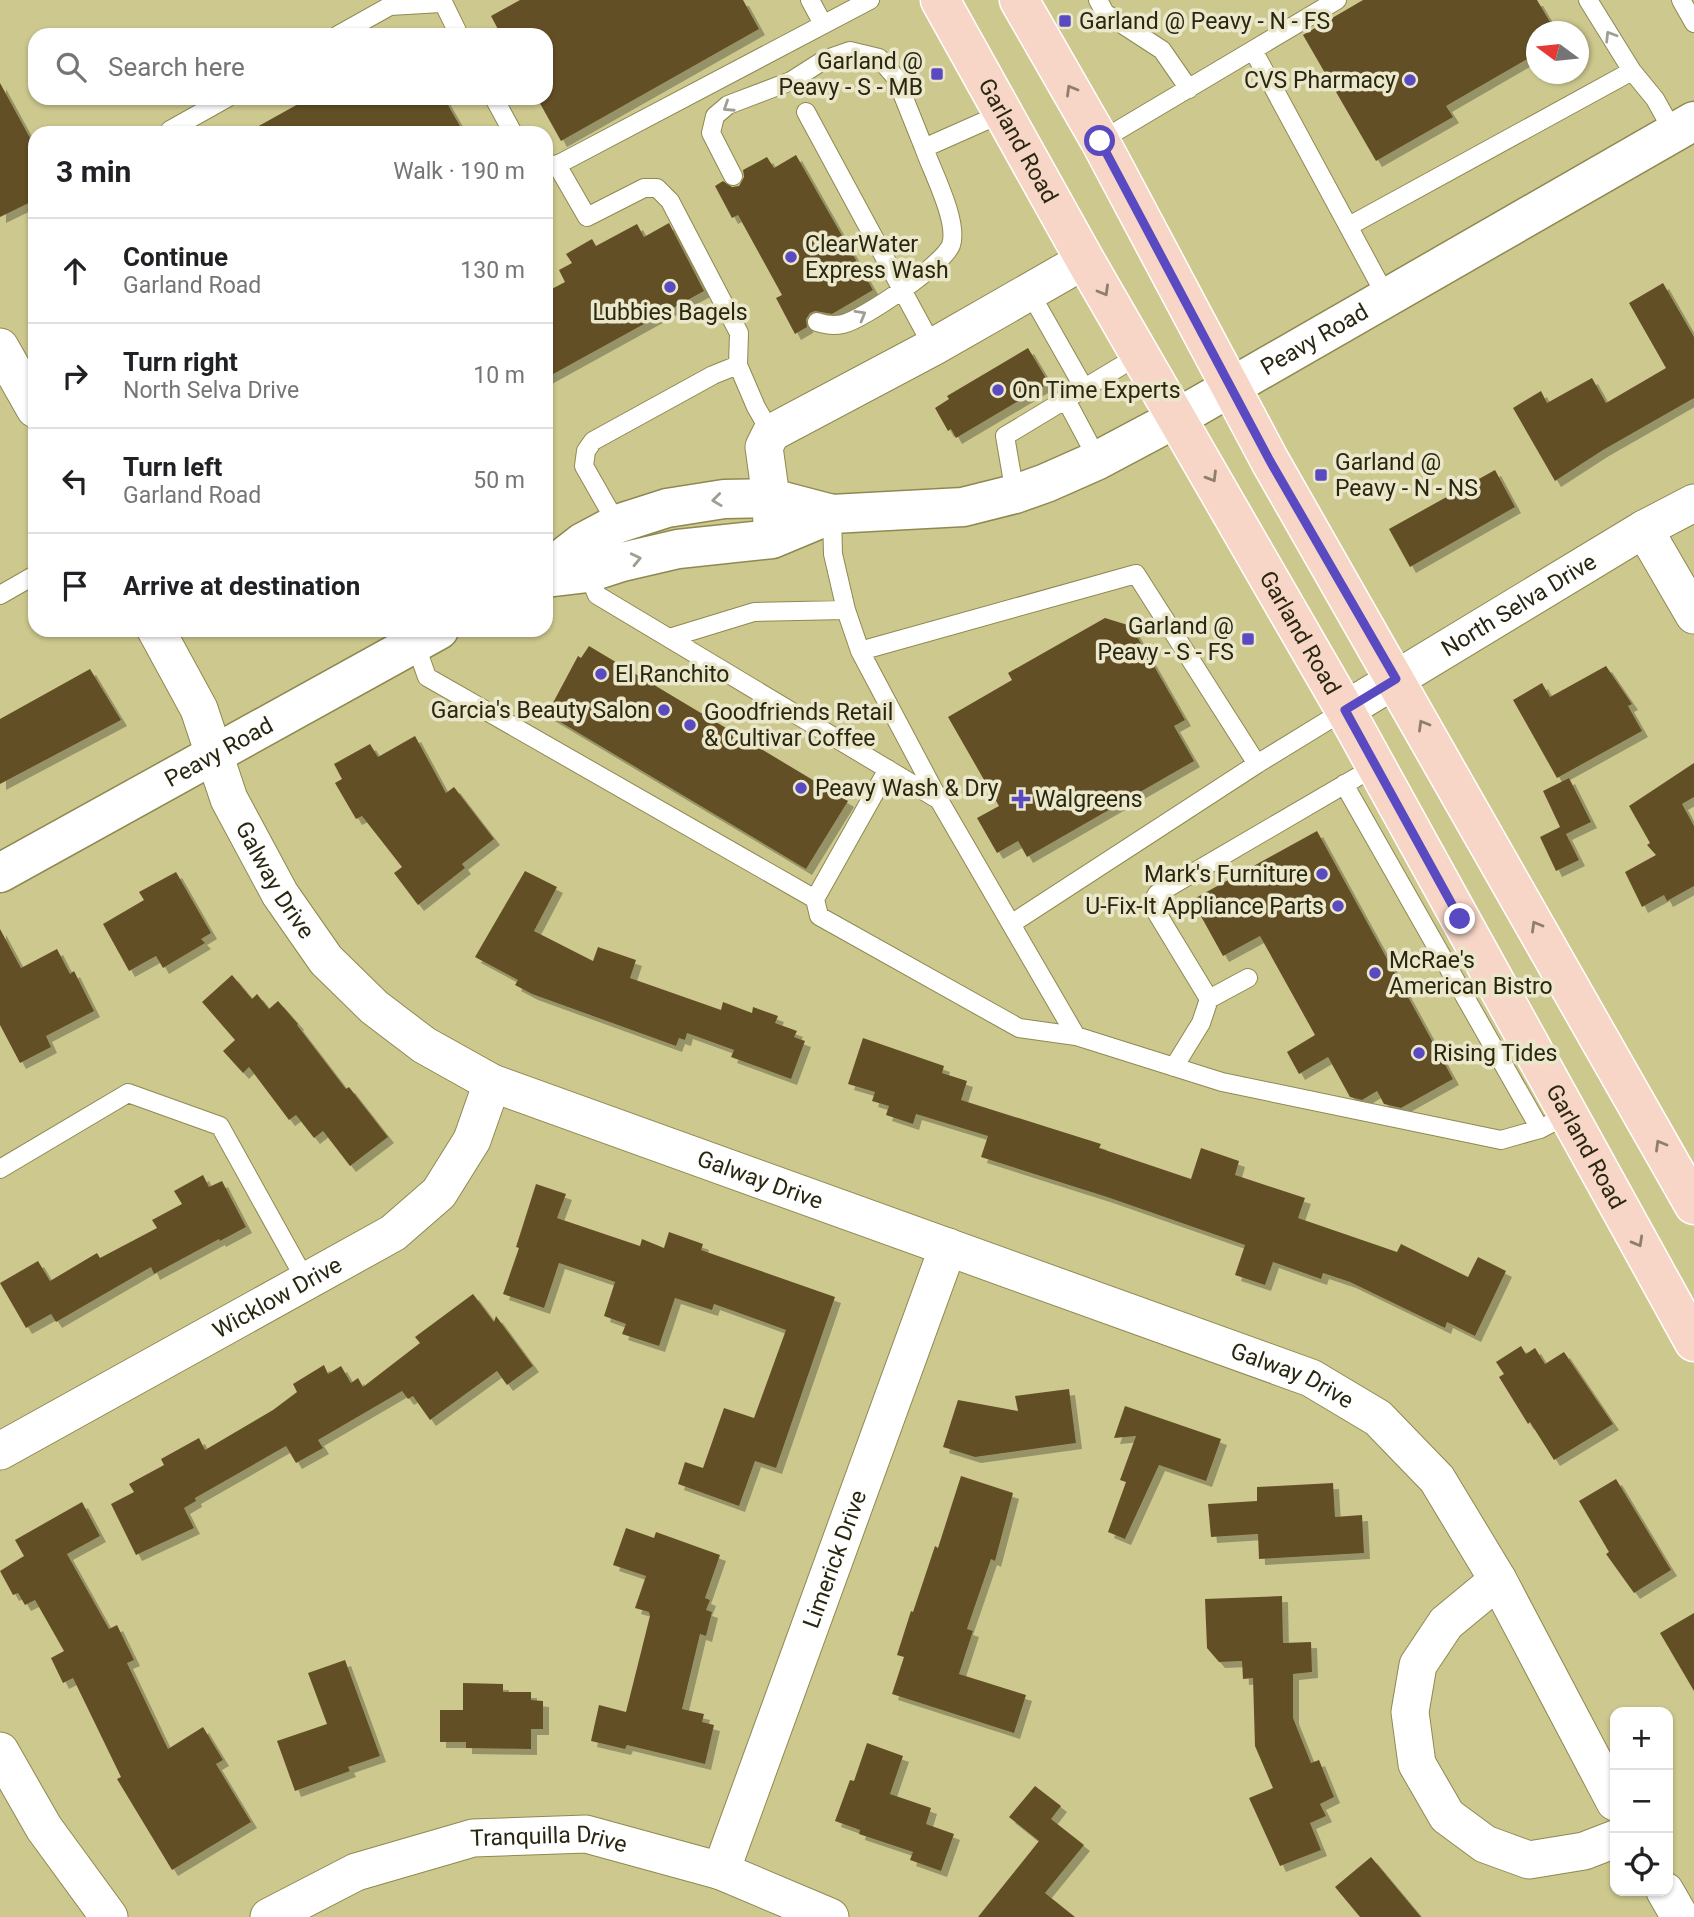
<!DOCTYPE html>
<html lang="en">
<head>
<meta charset="utf-8">
<style>
	body { margin:0; font-family:Roboto,sans-serif; background:#f6f6f6; color:#202124 }
	.controls { position:absolute; right:21px; bottom:21px; display:grid; overflow:hidden; border-radius:14px; box-shadow:0 2px 5px #0004 }
	.controls button { width:63px; height:63px; display:grid; place-items:center; padding:0; border:0; border-bottom:2px solid #e0e0e0; background:#fff; color:#202124; font:35px sans-serif }
	.compass { position:absolute; left:1526px; top:21px; width:63px; height:63px; border-radius:50%; background:#fff; box-shadow:0 2px 5px #0004; rotate:285deg }
	.stop { position:absolute; width:21px; height:21px; margin:-16px; border:5px solid #5a4ac2; border-radius:50%; background:#fff }
	.stop.end { background:#5a4ac2; border-color:#fff; box-shadow:0 2px 7px #0008 }
	.list { margin:0; padding:0; list-style:none }
	h2 { display:flex; justify-content:space-between; align-items:center; height:91px; margin:0; padding:0 28px; font-size:30px }
	h2 small { font-size:23px; font-weight:400; color:#757577 }
	.list li { display:grid; grid-template-columns:46px 1fr auto; gap:21px; align-items:center; box-sizing:border-box; height:105px; padding:0 28px; border-top:2px solid #e0e0e0 }
	.list b { display:block; font-size:26px; white-space:nowrap }
	.list p { margin:0; font-size:23px; white-space:nowrap; color:#757577 }
	.list em { font-size:23px; font-style:normal; color:#757577 }
	.icon { flex:none; width:38px; height:38px; fill:none; stroke:currentColor; stroke-width:2; stroke-linecap:round; stroke-linejoin:round }
	.map { position:relative; flex:none; width:1694px; height:1917px; overflow:hidden }
	.search { position:absolute; background:#fff; box-shadow:0 2px 5px #0004; left:28px; top:28px; width:525px; height:77px; display:flex; align-items:center; gap:18px; box-sizing:border-box; padding:0 24px; border-radius:21px; color:#757577; font-size:26px }
	.panel { position:absolute; background:#fff; box-shadow:0 2px 5px #0004; left:28px; top:126px; width:525px; height:511px; border-radius:21px }
	.map>svg:first-child { display:block }
	.building { fill:#645025; filter:url(#shadow) }
	.lines { fill:none; stroke-linecap:round; stroke-linejoin:round }
	.service-casing { stroke:#8f8951; stroke-width:20 }
	.minor-casing { stroke:#8f8951; stroke-width:39 }
	.tertiary-casing { stroke:#8f8951; stroke-width:41 }
	.primary-casing { stroke:#fff; stroke-width:41 }
	.service { stroke:#fff; stroke-width:18 }
	.minor { stroke:#fff; stroke-width:37 }
	.tertiary { stroke:#fff; stroke-width:38 }
	.primary { stroke:#f7d6c8; stroke-width:38 }
	.oneway { stroke:#9f9e93 }
	.oneway2 { stroke:#907e6c }
	.route { stroke:#5a4ac2; stroke-width:9 }
	.poi-dot { fill:#5a4ac2; stroke:#eae7ca; stroke-width:2.5 }
	.labels { text-anchor:middle; stroke-width:7; stroke-linejoin:round; paint-order:stroke }
	.poi-label { font-size:23px; fill:#292710; stroke:#eae7ca; text-anchor:start }
	.street-label { font-size:23px; fill:#292710; stroke:#eae7ca }
</style>
</head>
<body>
<div class="map">
<svg width="1694" height="1917" viewBox="0 0 1694 1917">
	<defs>
		<filter id="shadow"><feDropShadow dx="6" dy="6" stdDeviation="0" flood-color="#0004"/></filter>
	</defs>
	<rect width="100%" height="100%" fill="#cdc88e"/>
	<path class="building" d="M 520,0 L 743,0 L 759,29 L 561,141 L 537,98 L 546,98 L 546,35 L 501,35 L 491,16 Z
		M 1363,0 L 1537,0 L 1556,32 L 1536,32 L 1536,54 L 1446,106 L 1453,117 L 1376,161 L 1303,35 Z
		M 0,83 L 35,147 L 35,200 L 0,217 Z
		M 309,98 L 444,98 L 464,133 L 246,133 Z
		M 796,155 L 873,290 L 832,314 L 815,311 L 810,313 L 806,319 L 807,327 L 795,334 L 776,298 L 782,295 L 738,215 L 732,218 L 715,186 L 723,181 L 732,187 L 739,186 L 744,177 L 743,170 L 767,157 L 774,168 Z
		M 669,223 L 704,291 L 546,378 L 546,292 L 565,282 L 559,270 L 572,263 L 566,254 L 592,239 L 596,246 L 637,224 L 644,237 Z
		M 1663,283 L 1694,337 L 1694,398 L 1603,450 L 1555,481 L 1513,408 L 1541,391 L 1547,403 L 1592,378 L 1606,403 L 1666,368 L 1629,303 Z
		M 1028,348 L 1049,383 L 956,438 L 951,429 L 948,431 L 935,408 L 949,399 L 947,396 Z
		M 1495,470 L 1515,507 L 1410,567 L 1389,529 Z
		M 1105,618 L 1131,626 L 1185,720 L 1174,726 L 1194,761 L 1027,857 L 1018,841 L 997,853 L 977,818 L 999,806 L 948,717 L 1012,680 L 1008,673 Z
		M 589,646 L 848,801 L 806,869 L 547,714 L 578,656 L 581,658 Z
		M 1606,666 L 1632,704 L 1628,706 L 1642,731 L 1557,778 L 1513,700 L 1542,683 L 1550,697 Z
		M 90,669 L 121,720 L 0,784 L 0,719 Z
		M 415,736 L 446,793 L 454,787 L 494,839 L 462,864 L 465,868 L 418,905 L 394,873 L 402,867 L 362,816 L 356,819 L 335,783 L 342,779 L 334,764 L 370,744 L 378,757 Z
		M 1694,763 L 1694,797 L 1682,804 L 1694,826 L 1694,886 L 1667,901 L 1664,895 L 1642,907 L 1625,872 L 1656,855 L 1647,845 L 1650,843 L 1629,806 Z
		M 1569,778 L 1591,822 L 1566,834 L 1579,860 L 1556,871 L 1540,837 L 1560,827 L 1543,791 Z
		M 1317,831 L 1453,1079 L 1401,1108 L 1384,1104 L 1377,1091 L 1362,1100 L 1350,1097 L 1328,1057 L 1299,1074 L 1287,1052 L 1315,1035 L 1260,936 L 1223,956 L 1192,900 Z
		M 525,871 L 557,887 L 534,931 L 593,961 L 598,947 L 636,960 L 630,978 L 721,1010 L 723,1002 L 752,1013 L 753,1007 L 778,1016 L 775,1023 L 797,1031 L 794,1037 L 805,1041 L 791,1079 L 731,1057 L 734,1050 L 687,1033 L 685,1040 L 679,1038 L 676,1046 L 532,994 L 515,985 L 518,980 L 475,957 Z
		M 176,872 L 211,933 L 201,939 L 205,943 L 163,968 L 156,956 L 129,971 L 103,924 L 144,900 L 139,892 Z
		M 0,929 L 21,968 L 57,949 L 70,974 L 74,971 L 94,1011 L 46,1036 L 51,1047 L 20,1063 L 0,1025 Z
		M 232,975 L 252,999 L 257,994 L 269,1009 L 278,1001 L 298,1024 L 297,1025 L 346,1089 L 349,1087 L 388,1137 L 350,1166 L 323,1131 L 314,1138 L 296,1115 L 289,1120 L 249,1067 L 243,1073 L 223,1051 L 235,1040 L 202,1002 Z
		M 863,1038 L 944,1066 L 942,1073 L 967,1081 L 961,1100 L 1101,1144 L 1099,1148 L 1191,1179 L 1201,1148 L 1239,1161 L 1235,1175 L 1305,1198 L 1298,1218 L 1397,1252 L 1401,1244 L 1468,1277 L 1478,1257 L 1506,1271 L 1475,1336 L 1447,1322 L 1445,1328 L 1350,1282 L 1323,1273 L 1321,1279 L 1273,1262 L 1265,1285 L 1235,1275 L 1245,1245 L 1107,1197 L 981,1157 L 988,1136 L 916,1114 L 913,1124 L 886,1115 L 889,1106 L 872,1101 L 875,1092 L 848,1084 Z
		M 203,1175 L 209,1187 L 222,1181 L 246,1227 L 220,1241 L 219,1239 L 154,1274 L 151,1267 L 56,1322 L 51,1314 L 26,1328 L 0,1283 L 38,1261 L 50,1281 L 97,1253 L 100,1258 L 157,1228 L 152,1220 L 182,1204 L 174,1191 Z
		M 536,1184 L 566,1194 L 557,1218 L 640,1246 L 642,1239 L 664,1248 L 669,1232 L 703,1244 L 701,1250 L 835,1297 L 776,1468 L 755,1461 L 739,1506 L 678,1484 L 685,1462 L 703,1468 L 724,1408 L 754,1418 L 786,1330 L 714,1304 L 712,1310 L 675,1298 L 659,1346 L 622,1334 L 626,1324 L 604,1316 L 615,1282 L 559,1263 L 544,1308 L 503,1294 L 519,1248 L 516,1247 Z
		M 473,1294 L 494,1322 L 496,1316 L 533,1366 L 507,1385 L 497,1371 L 430,1420 L 413,1396 L 408,1399 L 402,1391 L 318,1440 L 323,1448 L 296,1463 L 286,1446 L 195,1498 L 196,1501 L 184,1508 L 194,1528 L 136,1555 L 111,1504 L 134,1492 L 129,1484 L 164,1465 L 161,1459 L 199,1438 L 205,1450 L 273,1410 L 297,1392 L 293,1384 L 324,1365 L 328,1374 L 341,1366 L 351,1383 L 358,1378 L 363,1387 L 420,1343 L 415,1337 Z
		M 1521,1346 L 1526,1354 L 1535,1348 L 1545,1364 L 1564,1352 L 1613,1424 L 1554,1460 L 1530,1422 L 1528,1424 L 1499,1377 L 1504,1374 L 1496,1362 Z
		M 1069,1389 L 1076,1443 L 975,1457 L 943,1447 L 958,1400 L 1018,1411 L 1015,1396 Z
		M 1125,1406 L 1221,1439 L 1206,1481 L 1159,1465 L 1125,1539 L 1108,1532 L 1126,1482 L 1120,1480 L 1136,1436 L 1114,1438 Z
		M 961,1476 L 1013,1493 L 995,1561 L 991,1559 L 967,1629 L 973,1631 L 959,1674 L 1026,1695 L 1014,1733 L 892,1694 L 904,1657 L 897,1655 L 911,1611 L 913,1612 L 935,1546 L 938,1548 Z
		M 1616,1479 L 1671,1570 L 1634,1593 L 1606,1554 L 1609,1552 L 1579,1501 Z
		M 1333,1483 L 1335,1517 L 1362,1515 L 1364,1553 L 1259,1559 L 1258,1534 L 1211,1537 L 1208,1504 L 1257,1501 L 1257,1487 Z
		M 82,1502 L 100,1536 L 67,1554 L 109,1629 L 117,1625 L 134,1660 L 127,1663 L 168,1749 L 203,1727 L 223,1760 L 216,1764 L 251,1822 L 172,1870 L 117,1779 L 121,1777 L 73,1678 L 63,1683 L 51,1658 L 64,1651 L 35,1600 L 25,1605 L 18,1593 L 13,1595 L 0,1571 L 24,1556 L 15,1540 Z
		M 626,1528 L 654,1538 L 656,1532 L 720,1555 L 705,1598 L 710,1600 L 706,1610 L 712,1612 L 706,1636 L 700,1634 L 682,1709 L 704,1714 L 702,1722 L 714,1725 L 705,1764 L 627,1745 L 625,1749 L 591,1741 L 599,1705 L 626,1712 L 650,1616 L 649,1612 L 635,1608 L 646,1576 L 613,1565 Z
		M 1282,1596 L 1283,1643 L 1311,1642 L 1312,1672 L 1293,1674 L 1293,1718 L 1311,1763 L 1319,1760 L 1334,1797 L 1320,1804 L 1326,1816 L 1310,1823 L 1321,1850 L 1280,1866 L 1249,1798 L 1273,1788 L 1255,1746 L 1253,1678 L 1243,1679 L 1242,1661 L 1219,1662 L 1207,1648 L 1205,1599 Z
		M 1694,1613 L 1694,1691 L 1660,1633 Z
		M 345,1660 L 380,1756 L 348,1767 L 350,1771 L 295,1791 L 277,1741 L 327,1724 L 308,1673 Z
		M 463,1683 L 503,1684 L 503,1692 L 531,1692 L 531,1700 L 543,1701 L 543,1729 L 531,1729 L 531,1749 L 466,1748 L 466,1742 L 440,1742 L 440,1710 L 463,1710 Z
		M 867,1743 L 903,1756 L 890,1794 L 931,1808 L 926,1824 L 954,1834 L 941,1871 L 910,1860 L 913,1852 L 859,1834 L 860,1830 L 835,1821 L 850,1780 L 854,1781 Z
		M 1035,1786 L 1061,1806 L 1051,1819 L 1084,1845 L 1045,1893 L 1075,1917 L 978,1917 L 1039,1841 L 1009,1817 Z
		M 1371,1857 L 1421,1917 L 1360,1917 L 1335,1887 Z"/>
	<g class="lines">
		<g class="service-casing">
			<path id="service" d="M 442,0 L 459,35
				M 810,0 L 823,24
				M 1098,0 L 1105,13 L 1162,50 L 1189,89
				M 1588,0 L 1632,71
				M 1681,0 L 1694,23
				M 338,35 L 390,6 L 441,3
				M 1253,50 L 1337,0
				M 494,98 L 513,133
				M 806,112 L 933,347
				M 172,133 L 170,130 L 227,98
				M 1100,141 L 1253,50 L 1387,298
				M 546,164 L 557,165 L 870,0
				M 557,165 L 587,217 L 644,188 L 657,188 L 670,201 L 739,333 L 738,365
				M 733,176 L 711,133 L 715,116 L 728,105 L 791,81 L 824,60 L 850,51 L 879,58 L 896,78 L 924,148
				M 1349,226 L 1632,71 L 1655,99 L 1674,133
				M 1029,291 L 1084,388
				M 817,322 C 826,325 834,326 843,324 C 864,319 943,265 951,245 C 959,222 932,171 924,148 L 1003,113
				M 1065,398 L 1098,460
				M 1015,494 L 1005,436 L 1141,354
				M 832,514 L 833,554 L 846,610 L 860,651 L 939,800
				M 617,524 L 584,466 L 586,451 L 593,441 L 713,375 L 738,365 L 756,407 L 771,433
				M 588,573 L 597,595 L 939,800 L 1076,1036 L 1222,1082 L 1501,1140 L 1540,1129 L 1567,1115
				M 0,595 L 35,575
				M 669,638 L 754,612 L 846,610
				M 415,643 L 427,677 L 815,899 L 888,769
				M 860,651 L 1136,574 L 1257,764
				M 1344,784 L 1540,1129
				M 815,899 L 819,916 L 1019,1028 L 1076,1036
				M 1011,924 L 1257,764 L 1345,710
				M 1209,999 L 1248,978
				M 1174,1067 L 1201,1023 L 1209,999 L 1155,910 L 1153,901 L 1157,894 L 1376,766
				M 0,1169 L 128,1093 L 220,1126 L 306,1281"/>
		</g>
		<g class="minor-casing">
			<g id="minor">
				<path d="M 0,347 L 35,409"/>
				<path d="M 772,527 L 771,498 L 764,447 L 771,433 L 933,347 L 1085,260"/>
				<path d="M 1644,529 L 1694,615"/>
				<path id="s1" d="M 156,630 L 199,709 L 229,799 L 280,894 L 326,960 L 374,1007 L 424,1045 L 492,1083 L 1311,1378 L 1378,1418 L 1437,1479 L 1498,1580 L 1615,1802"/>
				<path id="s2" d="M 1345,710 L 1644,529 L 1694,503"/>
				<path id="s3" d="M 0,1451 L 393,1233 L 439,1193 L 472,1140 L 492,1083"/>
				<path d="M 1498,1580 L 1446,1623 L 1418,1665 L 1410,1712 L 1417,1764 L 1447,1816 L 1485,1844 L 1529,1860 L 1584,1851 L 1615,1839"/>
				<path d="M 0,1751 L 44,1828 L 109,1917"/>
				<path id="s4" d="M 721,1871 L 948,1247"/>
				<path d="M 1665,1891 L 1680,1917"/>
				<path id="s5" d="M 269,1917 L 356,1872 L 473,1838 L 586,1834 L 721,1871 L 830,1917"/>
			</g>
		</g>
		<g class="tertiary-casing">
			<g id="tertiary">
				<path id="s6" d="M 546,571 L 583,542 L 617,524 L 667,508 L 724,499 L 771,498 L 832,514 L 963,507 L 1015,494 L 1046,483 L 1098,460 L 1177,418 L 1694,121"/>
				<path d="M 546,578 L 588,573 L 622,562 L 678,549 L 772,539 L 832,514"/>
				<path id="s7" d="M 0,873 L 439,630"/>
			</g>
		</g>
		<g class="primary-casing">
			<g id="primary">
				<path id="s8" d="M 940,0 L 1085,260 L 1345,710 L 1694,1342"/>
				<path d="M 1019,0 L 1100,141 L 1270,461 L 1694,1205"/>
			</g>
		</g>
		<use href="#service" class="service"/>
		<use href="#minor" class="minor"/>
		<use href="#tertiary" class="tertiary"/>
		<use href="#primary" class="primary"/>
	</g>
	<defs><path id="oneway-chevron" d="M-2-3.5L2.5 0L-2 3.5" fill="none" stroke-width="1.6" stroke-linecap="round" stroke-linejoin="round" transform="scale(1.75)"/></defs>
	<g class="oneway">
		<use href="#oneway-chevron" transform="translate(1610 36) rotate(-122)"/>
		<use href="#oneway-chevron" transform="translate(728 107) rotate(147)"/>
		<use href="#oneway-chevron" transform="translate(861 315) rotate(-30)"/>
		<use href="#oneway-chevron" transform="translate(717 500) rotate(173)"/>
		<use href="#oneway-chevron" transform="translate(636 559) rotate(-13)"/>
	</g>
	<g class="oneway2">
		<use href="#oneway-chevron" transform="translate(1071 90) rotate(-120)"/>
		<use href="#oneway-chevron" transform="translate(1104 291) rotate(60)"/>
		<use href="#oneway-chevron" transform="translate(1212 477) rotate(59)"/>
		<use href="#oneway-chevron" transform="translate(1423 725) rotate(-120)"/>
		<use href="#oneway-chevron" transform="translate(1536 926) rotate(-120)"/>
		<use href="#oneway-chevron" transform="translate(1660 1145) rotate(-120)"/>
		<use href="#oneway-chevron" transform="translate(1638 1242) rotate(61)"/>
	</g>
	<g class="lines">
		<path class="route" d="M 1100,141 L 1270,461 L 1396,679 L 1345,710 L 1460,919"/>
	</g>
	<g class="poi-dot">
		<rect x="1058" y="14" width="14" height="14" rx="3.5"/>
		<rect x="930" y="67" width="14" height="14" rx="3.5"/>
		<circle cx="1410" cy="80" r="7"/>
		<circle cx="791" cy="257" r="7"/>
		<circle cx="670" cy="287" r="7"/>
		<circle cx="998" cy="390" r="7"/>
		<rect x="1314" y="468" width="14" height="14" rx="3.5"/>
		<rect x="1241" y="632" width="14" height="14" rx="3.5"/>
		<circle cx="601" cy="674" r="7"/>
		<circle cx="664" cy="710" r="7"/>
		<circle cx="690" cy="725" r="7"/>
		<circle cx="801" cy="788" r="7"/>
		<path d="M1017.5 788.5h7v7h7v7h-7v7h-7v-7h-7v-7h7z"/>
		<circle cx="1322" cy="874" r="7"/>
		<circle cx="1338" cy="906" r="7"/>
		<circle cx="1375" cy="973" r="7"/>
		<circle cx="1419" cy="1053" r="7"/>
	</g>
	<g class="labels">
		<g class="poi-label">
			<text x="1079" y="29">Garland @ Peavy - N - FS</text>
			<text x="923" y="69" text-anchor="end">Garland @<tspan x="923" dy="26">Peavy - S - MB</tspan></text>
			<text x="1396" y="88" text-anchor="end">CVS Pharmacy</text>
			<text x="805" y="252">ClearWater<tspan x="805" dy="26">Express Wash</tspan></text>
			<text x="670" y="320" text-anchor="middle">Lubbies Bagels</text>
			<text x="1012" y="398">On Time Experts</text>
			<text x="1335" y="470">Garland @<tspan x="1335" dy="26">Peavy - N - NS</tspan></text>
			<text x="1234" y="634" text-anchor="end">Garland @<tspan x="1234" dy="26">Peavy - S - FS</tspan></text>
			<text x="615" y="682">El Ranchito</text>
			<text x="650" y="718" text-anchor="end">Garcia's Beauty Salon</text>
			<text x="704" y="720">Goodfriends Retail<tspan x="704" dy="26">&amp; Cultivar Coffee</tspan></text>
			<text x="815" y="796">Peavy Wash &amp; Dry</text>
			<text x="1035" y="807">Walgreens</text>
			<text x="1308" y="882" text-anchor="end">Mark's Furniture</text>
			<text x="1324" y="914" text-anchor="end">U-Fix-It Appliance Parts</text>
			<text x="1389" y="968">McRae's<tspan x="1389" dy="26">American Bistro</tspan></text>
			<text x="1433" y="1061">Rising Tides</text>
		</g>
		<g class="street-label">
			<text dy="8" stroke="none"><textPath href="#s8" startOffset="161">Garland Road</textPath></text>
			<text dy="8" stroke="none"><textPath href="#s6" startOffset="828">Peavy Road</textPath></text>
			<text dy="8" stroke="none"><textPath href="#s2" startOffset="203">North Selva Drive</textPath></text>
			<text dy="8" stroke="none"><textPath href="#s8" startOffset="728">Garland Road</textPath></text>
			<text dy="8" stroke="none"><textPath href="#s7" startOffset="250">Peavy Road</textPath></text>
			<text dy="8" stroke="none"><textPath href="#s1" startOffset="278">Galway Drive</textPath></text>
			<text dy="8" stroke="none"><textPath href="#s8" startOffset="1316">Garland Road</textPath></text>
			<text dy="8" stroke="none"><textPath href="#s1" startOffset="866">Galway Drive</textPath></text>
			<text dy="8" stroke="none"><textPath href="#s3" startOffset="317">Wicklow Drive</textPath></text>
			<text dy="8" stroke="none"><textPath href="#s1" startOffset="1433">Galway Drive</textPath></text>
			<text dy="8" stroke="none"><textPath href="#s4" startOffset="332">Limerick Drive</textPath></text>
			<text dy="8" stroke="none"><textPath href="#s5" startOffset="296">Tranquilla Drive</textPath></text>
		</g>
	</g>
</svg>
<div class="controls">
<button>+</button>
<button>−</button>
<button><svg class="icon" aria-label="locate" viewBox="0 0 24 24"><circle cx="12" cy="12" r="6"/><path d="M12 2v4M12 18v4M2 12h4M18 12h4"/></svg></button>
</div>
<svg class="compass" viewBox="-18 -18 36 36"><path d="M0-13l5 13h-10z" fill="#e53935"/><path d="M0 13l5-13h-10z" fill="#757577"/></svg>
<div class="stop" style="left:1100px;top:141px"></div>
<div class="stop end" style="left:1460px;top:919px"></div>
<div class="search"><svg class="icon" aria-label="search" viewBox="0 0 24 24"><circle cx="10" cy="10" r="6"/><path d="M15 15l6 6"/></svg>Search here</div>
<section class="panel">
<h2>3 min<small>Walk · 190 m</small></h2>
<ul class="list">
<li><svg class="icon" aria-label="ahead" viewBox="0 0 24 24"><path d="M12 20V5M6 11l6-6 6 6"/></svg><div><b>Continue</b><p>Garland Road</p></div><em>130 m</em></li>
<li><svg class="icon" aria-label="right" viewBox="0 0 24 24"><path d="M7 20v-9h11M14 6l5 5-5 5"/></svg><div><b>Turn right</b><p>North Selva Drive</p></div><em>10 m</em></li>
<li><svg class="icon" aria-label="left" viewBox="0 0 24 24"><path d="M17 20v-9H6M10 6l-5 5 5 5"/></svg><div><b>Turn left</b><p>Garland Road</p></div><em>50 m</em></li>
<li><svg class="icon" aria-label="arrive" viewBox="0 0 24 24"><path d="M6 21V4h12l-3 4 3 4H6"/></svg><div><b>Arrive at destination</b></div></li>
</ul>
</section>
</div>
</body>
</html>
